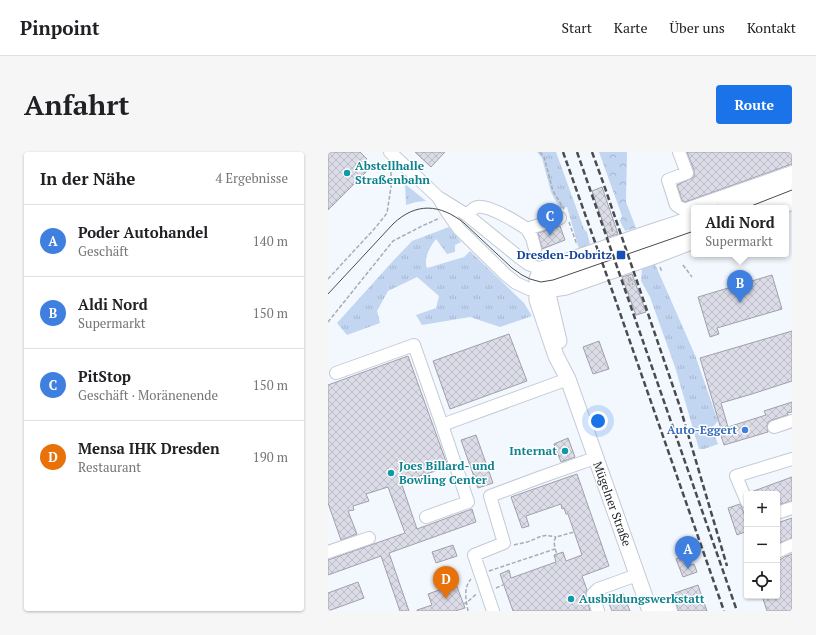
<!DOCTYPE html>
<html lang="de">
<head>
<meta charset="utf-8">
<style>
	body { margin:0; font-family:"PT Serif",serif; background:#f6f6f6; color:#202124 }
	.controls { position:absolute; right:12px; bottom:12px; display:grid; overflow:hidden; border-radius:4px; box-shadow:0 1px 3px #0004 }
	.controls button { width:36px; height:36px; display:grid; place-items:center; padding:0; border:0; border-bottom:1px solid #e0e0e0; background:#fff; color:#202124; font:20px sans-serif }
	.you { position:absolute; left:270px; top:269px; width:14px; height:14px; margin:-10px; border:3px solid #fff; border-radius:50%; background:#1a73e8; box-shadow:0 0 0 6px #1a73e833 }
	.badge { display:grid; place-items:center; width:26px; height:26px; border-radius:50%; background:#1a73e8; color:#fff; font-size:13px; font-weight:700 }
	.pin { position:absolute; translate:-50% -33px; filter:drop-shadow(0 1px 2px #0008) }
	.pin::after { content:''; position:absolute; top:21px; width:14px; height:12px; background:inherit; clip-path:polygon(0 0,100% 0,50% 100%) }
	.popup { position:absolute; left:363px; top:53px; width:98px; height:52px; box-sizing:border-box; display:grid; place-content:center; border-radius:4px; background:#fff; filter:drop-shadow(0 1px 3px #0005); font-size:13px; white-space:nowrap; color:#757577 }
	.popup b { font-size:15px; color:#202124 }
	.popup::after { content:''; position:absolute; left:50%; top:100%; margin-left:-8px; border:8px solid transparent; border-top-color:#fff }
	.list { margin:0; padding:0; list-style:none }
	h2 { display:flex; justify-content:space-between; align-items:center; height:52px; margin:0; padding:0 16px; font-size:17px }
	h2 small { font-size:13px; font-weight:400; color:#757577 }
	.list li { display:grid; grid-template-columns:26px 1fr auto; gap:12px; align-items:center; box-sizing:border-box; height:72px; padding:0 16px; border-top:1px solid #e0e0e0 }
	.list b { display:block; font-size:15px; white-space:nowrap }
	.list p { margin:0; font-size:13px; white-space:nowrap; color:#757577 }
	.list em { font-size:13px; font-style:normal; color:#757577 }
	.icon { flex:none; width:22px; height:22px; fill:none; stroke:currentColor; stroke-width:2; stroke-linecap:round; stroke-linejoin:round }
	.map { position:relative; flex:none; width:464px; height:459px; overflow:hidden; border-radius:4px }
	header { display:flex; align-items:center; gap:24px; box-sizing:border-box; height:56px; padding:0 20px; background:#fff; border-bottom:1px solid #e0e0e0 }
	header strong { font-size:19px }
	nav { display:flex; gap:22px; margin-inline-start:auto; font-size:14px }
	.intro { display:flex; align-items:center; justify-content:space-between; box-sizing:border-box; height:96px; padding:0 24px }
	h1 { margin:0; font-size:28px }
	.button { padding:10px 18px; border-radius:4px; background:#1a73e8; color:#fff; font-size:14px; font-weight:700 }
	main { display:flex; gap:24px; padding:0 24px }
	aside { flex:1; background:#fff; border-radius:4px; box-shadow:0 1px 3px #0004 }
	.map>svg:first-child { display:block }
	.grass { fill:url(#grass-tufts) }
	.forest { fill:url(#forest-crowns) }
	.building { fill:url(#building-cross-hatch); stroke:#a09fab }
	.lines { fill:none; stroke-linecap:round; stroke-linejoin:round }
	.minor-casing { stroke:#c3cad5; stroke-width:14 }
	.major-casing { stroke:#c3cad5; stroke-width:17 }
	.path { stroke:#a8acb1; stroke-width:1.5; stroke-dasharray:4 2; stroke-linecap:butt }
	.minor { stroke:#fff; stroke-width:12 }
	.major { stroke:#fff; stroke-width:15 }
	.tram { stroke:#484c50; stroke-width:1 }
	.rail { stroke:#484c50; stroke-width:2.5; stroke-dasharray:6 3; stroke-linecap:butt }
	.culture-dot { fill:#0f9aa8; stroke:#fff; stroke-width:1.5 }
	.transit-dot { fill:#1a4fb4; stroke:#fff; stroke-width:1.5 }
	.shop-dot { fill:#3f7fe0; stroke:#fff; stroke-width:1.5 }
	.labels { text-anchor:middle; stroke-width:3; stroke-linejoin:round; paint-order:stroke }
	.culture-label { font-size:12px; font-weight:bold; fill:#0d838f; stroke:#fff; text-anchor:start }
	.transit-label { font-size:12px; font-weight:bold; fill:#164399; stroke:#fff; text-anchor:end }
	.shop-label { font-size:12px; font-weight:bold; fill:#366cbe; stroke:#fff; text-anchor:end }
	.street-label { font-size:12px; fill:#1f2226; stroke:#fff }
</style>
</head>
<body>
<header>
<strong>Pinpoint</strong>
<nav><a>Start</a><a>Karte</a><a>Über uns</a><a>Kontakt</a></nav>
</header>
<div class="intro"><h1>Anfahrt</h1><a class="button">Route</a></div>
<main>
<aside>
<h2>In der Nähe<small>4 Ergebnisse</small></h2>
<ul class="list">
<li><span class="badge" style="background:#3f7fe0">A</span><div><b>Poder Autohandel</b><p>Geschäft</p></div><em>140 m</em></li>
<li><span class="badge" style="background:#3f7fe0">B</span><div><b>Aldi Nord</b><p>Supermarkt</p></div><em>150 m</em></li>
<li><span class="badge" style="background:#3f7fe0">C</span><div><b>PitStop</b><p>Geschäft · Moränenende</p></div><em>150 m</em></li>
<li><span class="badge" style="background:#e8710a">D</span><div><b>Mensa IHK Dresden</b><p>Restaurant</p></div><em>190 m</em></li>
</ul>
</aside>
<div class="map">
<svg width="464" height="459" viewBox="0 0 464 459">
	<defs>
		<pattern id="grass-tufts" width="24" height="20" patternUnits="userSpaceOnUse"><rect width="24" height="20" fill="#c2d5f1"/><path d="M3 7l-1-3M5 7V3M7 7l1-3M15 17l-1-3M17 17v-4M19 17l1-3" fill="none" stroke="#a6b7ce"/></pattern>
		<pattern id="forest-crowns" width="20" height="18" patternUnits="userSpaceOnUse"><rect width="20" height="18" fill="#c2d5f1"/><path d="M2 6a3 3 0 1 1 6 0M12 15a3 3 0 1 1 6 0" fill="none" stroke="#a6b7ce"/></pattern>
		<pattern id="building-cross-hatch" width="8" height="8" patternUnits="userSpaceOnUse"><rect width="8" height="8" fill="#dcdce8"/><path d="M0 0l8 8M0 8l8-8" fill="none" stroke="#bcbcc7"/></pattern>
	</defs>
	<rect width="100%" height="100%" fill="#f3f8fe"/>
	<path class="grass" d="M 209,0 L 228,0 L 256,77 L 259,80 L 262,92 L 251,97 L 239,55 L 232,57 L 223,40 L 214,6 Z
		M 77,32 L 98,49 L 88,50 L 78,53 Z
		M 121,75 L 133,90 L 127,93 L 127,100 L 119,102 L 108,87 C 102,95 95,106 99,116 L 136,105 L 142,99 L 196,151 L 204,164 L 172,175 L 142,165 L 94,173 L 88,163 L 108,156 L 111,144 L 89,125 L 60,139 L 49,159 L 52,171 L 19,183 L 9,171 L 65,109 L 84,89 Z
		M 327,112 L 367,203 L 390,269 L 384,276 L 390,292 L 376,297 L 371,297 L 347,215 L 322,145 L 313,129 L 314,116 Z"/>
	<path class="forest" d="M 271,0 L 299,0 L 298,50 L 308,76 L 297,79 L 292,69 L 294,64 Z"/>
	<path class="building" d="M 0,0 L 32,0 L 39,7 L 37,9 L 43,15 L 0,58 Z
		M 87,0 L 117,0 L 103,15 Z
		M 359,0 L 464,0 L 464,12 L 357,50 L 354,48 L 349,33 L 366,25 L 366,18 Z
		M 274,35 L 290,82 L 280,85 L 264,39 Z
		M 232,74 L 237,88 L 214,97 L 210,81 Z
		M 304,122 L 318,160 L 308,163 L 294,125 Z
		M 444,123 L 454,157 L 389,176 L 391,182 L 382,185 L 370,145 Z
		M 464,179 L 464,229 L 424,242 L 393,251 L 400,275 L 438,263 L 436,259 L 464,250 L 464,260 L 459,261 L 460,263 L 444,268 L 440,270 L 439,274 L 440,280 L 396,293 L 391,277 L 393,277 L 372,206 Z
		M 181,182 L 199,229 L 122,257 L 105,209 Z
		M 271,189 L 281,217 L 265,222 L 255,195 Z
		M 80,204 L 120,315 L 73,330 L 89,377 L 144,357 L 148,370 L 61,401 L 81,459 L 72,459 L 53,404 L 0,423 L 0,408 L 77,381 L 60,335 L 38,342 L 41,349 L 25,354 L 26,358 L 20,359 L 29,382 L 13,388 L 0,351 L 0,233 Z
		M 148,283 L 165,331 L 150,336 L 133,288 Z
		M 240,286 L 247,305 L 233,310 L 226,292 Z
		M 249,322 L 281,414 L 254,424 L 259,438 L 258,441 L 258,444 L 262,459 L 185,459 L 172,422 L 181,418 L 183,426 L 228,410 L 226,403 L 235,400 L 238,409 L 254,403 L 240,362 L 238,362 L 236,356 L 234,357 L 233,352 L 198,364 L 201,374 L 194,376 L 183,345 Z
		M 464,325 L 464,349 L 449,353 L 449,342 L 424,342 L 423,340 Z
		M 412,352 L 414,356 L 419,370 L 419,379 L 409,383 L 400,356 Z
		M 464,366 L 464,386 L 449,392 L 449,371 Z
		M 125,393 L 129,404 L 108,411 L 104,400 Z
		M 464,402 L 464,459 L 439,459 L 434,444 L 449,444 L 449,410 L 456,405 Z
		M 355,404 L 359,414 L 366,412 L 369,420 L 355,425 L 348,407 Z
		M 30,430 L 36,446 L 0,459 L 0,441 Z
		M 128,432 L 137,456 L 127,459 L 89,459 L 89,458 L 104,453 L 100,442 Z
		M 370,433 L 379,459 L 350,459 L 348,451 L 344,442 Z
		M 295,441 L 302,459 L 284,459 L 279,447 Z"/>
	<g class="lines">
		<g class="minor-casing">
			<path id="minor" d="M 62,0 L 110,45 L 139,63 L 192,106 L 200,112 L 213,117 L 216,125 L 219,138 L 208,138 L 201,137 L 188,131 L 178,123 L 131,77 L 119,60 L 110,45
				M 351,0 L 359,21 L 340,28 L 348,53 L 356,58 L 464,20
				M 425,56 L 464,40
				M 139,63 C 142,60 145,56 149,55 C 160,52 190,71 199,77 L 232,66
				M 199,77 L 204,86 L 207,97
				M 210,127 L 217,128 L 224,126 L 366,77
				M 8,221 L 86,193 L 114,273
				M 446,275 L 464,269
				M 419,350 L 408,324 L 464,307
				M 449,361 L 464,356
				M 98,365 L 140,350 L 114,273 L 240,227
				M 0,400 L 41,386
				M 449,400 L 464,393
				M 321,457 L 337,452 L 341,453 L 343,459
				M 165,459 L 146,403 L 176,391 L 162,344 L 213,325 L 267,306
				M 270,459 L 265,442 L 270,437 L 309,423"/>
		</g>
		<g class="major-casing">
			<path id="major" d="M 397,56 L 464,32
				M 451,56 L 464,50
				M 231,189 L 219,138 L 238,135 L 324,105 L 366,89
				M 322,459 L 240,227 L 228,204 L 209,148 L 209,127 L 213,117 L 225,114 L 320,81 L 366,66"/>
		</g>
		<path class="path" d="M 212,0 L 216,5 L 225,39 L 236,57
			M 241,70 L 249,93
			M 282,70 L 285,82
			M 355,113 L 364,125
			M 332,115 L 334,120
			M 302,125 L 305,133
			M 300,126 L 302,134
			M 0,127 L 48,75 L 59,61 L 63,35 L 63,14
			M 0,170 L 65,89 L 94,74 L 112,66
			M 186,393 C 190,392 195,391 199,390 C 213,386 211,381 228,385
			M 227,397 L 229,402
			M 161,419 L 227,397 L 226,389 L 228,385 L 246,380
			M 168,436 L 175,433
			M 135,452 C 141,450 144,445 149,442
			M 140,459 C 138,448 135,436 143,427"/>
		<use href="#minor" class="minor"/>
		<use href="#major" class="major"/>
		<path class="tram" d="M 418,56 L 464,38
			M 0,142 L 65,72 C 88,50 112,52 136,71 L 184,116 L 194,123 L 202,127 L 213,130 L 225,128 L 366,79"/>
		<path class="rail" d="M 235,0 L 285,141 L 396,459
			M 249,0 L 409,459
			M 264,0 L 276,33 L 352,255 L 399,414"/>
	</g>
	<g class="culture-dot">
		<circle cx="19" cy="21" r="4"/>
		<circle cx="237" cy="299" r="4"/>
		<circle cx="63" cy="321" r="4"/>
		<circle cx="243" cy="447" r="4"/>
	</g>
	<rect class="transit-dot" x="288" y="98" width="10" height="10" rx="2"/>
	<circle class="shop-dot" cx="417" cy="278" r="4"/>
	<g class="labels">
		<g class="culture-label">
			<text x="27" y="18">Abstellhalle<tspan x="27" dy="14">Straßenbahn</tspan></text>
			<text x="229" y="303" text-anchor="end">Internat</text>
			<text x="71" y="318">Joes Billard- und<tspan x="71" dy="14">Bowling Center</tspan></text>
			<text x="251" y="451">Ausbildungswerkstatt</text>
		</g>
		<g class="transit-label">
			<text x="284" y="107">Dresden-Dobritz</text>
		</g>
		<g class="shop-label">
			<text x="409" y="282">Auto-Eggert</text>
		</g>
		<g class="street-label">
			<text transform="translate(284 352) rotate(70)" y="4">Mügelner Straße</text>
		</g>
	</g>
</svg>
<div class="controls">
<button>+</button>
<button>−</button>
<button><svg class="icon" aria-label="locate" viewBox="0 0 24 24"><circle cx="12" cy="12" r="6"/><path d="M12 2v4M12 18v4M2 12h4M18 12h4"/></svg></button>
</div>
<div class="you"></div>
<div class="pin badge" style="left:360px;top:417px;background:#3f7fe0">A</div>
<div class="pin badge" style="left:412px;top:151px;background:#3f7fe0">B</div>
<div class="popup"><b>Aldi Nord</b>Supermarkt</div>
<div class="pin badge" style="left:222px;top:84px;background:#3f7fe0">C</div>
<div class="pin badge" style="left:118px;top:447px;background:#e8710a">D</div>
</div>
</main>
</body>
</html>
